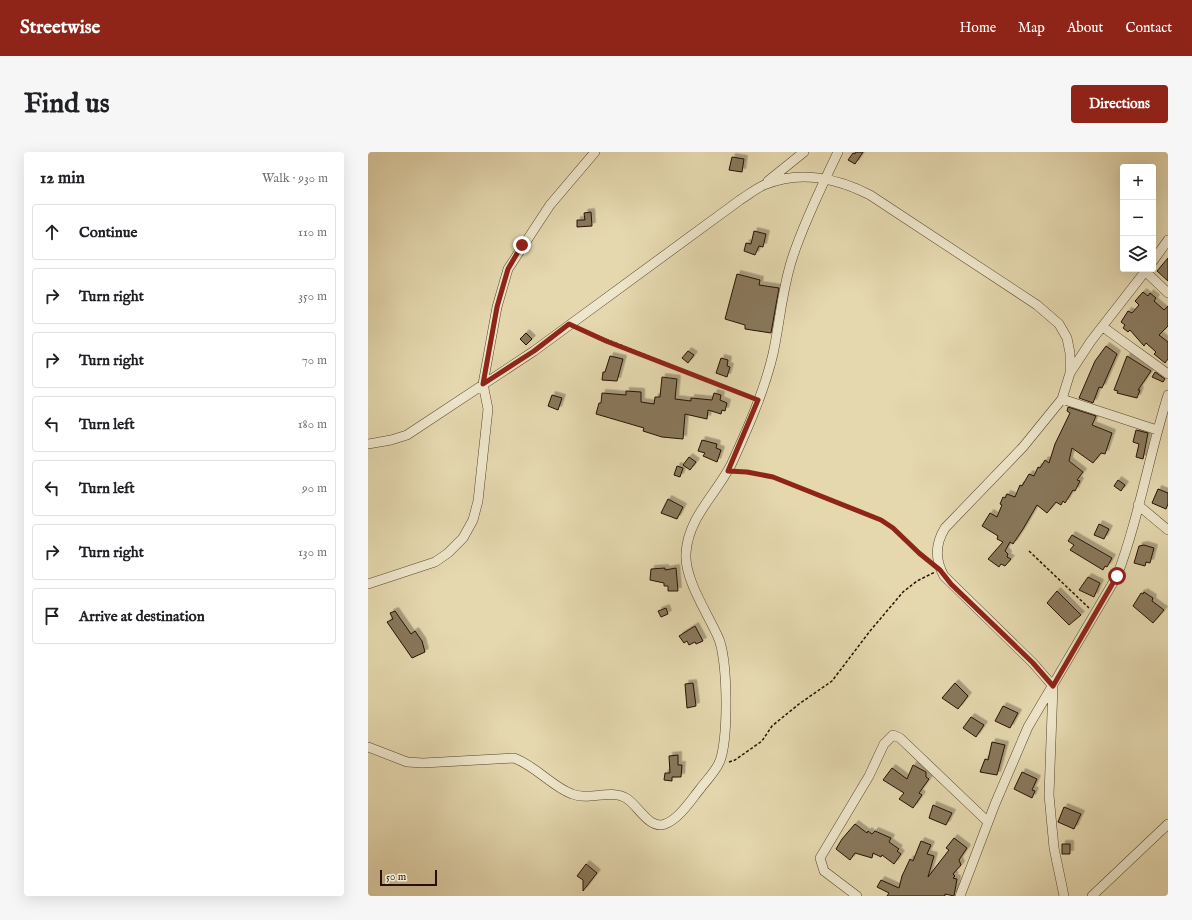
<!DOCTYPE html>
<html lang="en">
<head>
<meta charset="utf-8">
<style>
	body { margin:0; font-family:"IM FELL English",serif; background:#f6f6f6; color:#202124 }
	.controls { position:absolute; right:12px; top:12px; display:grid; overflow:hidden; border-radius:4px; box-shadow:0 4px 16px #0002 }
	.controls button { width:36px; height:36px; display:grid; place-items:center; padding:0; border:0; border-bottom:1px solid #e0e0e0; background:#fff; color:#202124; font:20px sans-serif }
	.scale { position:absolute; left:12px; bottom:10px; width:57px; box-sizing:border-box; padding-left:4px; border:2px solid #261100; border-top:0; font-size:11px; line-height:14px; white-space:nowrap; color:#261100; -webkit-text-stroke:3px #eee6cb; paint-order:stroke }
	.stop { position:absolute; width:12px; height:12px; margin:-9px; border:3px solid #8f2418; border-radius:50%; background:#fff }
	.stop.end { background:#8f2418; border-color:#fff; box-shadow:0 1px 4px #0008 }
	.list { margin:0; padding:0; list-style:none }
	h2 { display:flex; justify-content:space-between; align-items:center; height:52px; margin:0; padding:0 16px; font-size:17px }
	h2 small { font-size:13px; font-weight:400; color:#757577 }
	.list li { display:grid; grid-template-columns:26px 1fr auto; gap:12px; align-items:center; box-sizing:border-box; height:56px; margin:0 8px 8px; padding:0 8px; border:1px solid #e0e0e0; border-radius:4px }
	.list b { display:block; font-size:15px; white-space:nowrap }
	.list em { font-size:13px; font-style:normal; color:#757577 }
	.icon { flex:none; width:22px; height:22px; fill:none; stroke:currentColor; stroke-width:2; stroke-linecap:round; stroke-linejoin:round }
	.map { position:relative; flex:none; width:800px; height:744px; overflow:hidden; border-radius:4px }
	header { display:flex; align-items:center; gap:24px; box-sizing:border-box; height:56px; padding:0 20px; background:#8f2418; color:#fff }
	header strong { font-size:19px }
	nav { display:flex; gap:22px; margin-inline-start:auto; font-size:14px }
	.intro { display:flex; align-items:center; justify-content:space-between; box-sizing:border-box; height:96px; padding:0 24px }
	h1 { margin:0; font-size:28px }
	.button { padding:10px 18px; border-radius:4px; background:#8f2418; color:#fff; font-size:14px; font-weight:700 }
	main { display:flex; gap:24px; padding:0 24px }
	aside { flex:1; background:#fff; border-radius:4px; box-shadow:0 4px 16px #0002 }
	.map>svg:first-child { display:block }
	.building { fill:#89785b; stroke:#261100; filter:url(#shadow) }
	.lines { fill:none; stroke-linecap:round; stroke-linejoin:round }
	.minor-casing { stroke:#56432c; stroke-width:10 }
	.path { stroke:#261100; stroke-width:1.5; stroke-dasharray:3 2; stroke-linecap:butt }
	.minor { stroke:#eee6cb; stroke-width:9 }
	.route { stroke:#8f2418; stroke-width:5 }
</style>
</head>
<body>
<header>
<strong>Streetwise</strong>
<nav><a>Home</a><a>Map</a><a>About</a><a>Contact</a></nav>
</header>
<div class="intro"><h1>Find us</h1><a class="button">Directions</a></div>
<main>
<aside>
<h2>12 min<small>Walk · 930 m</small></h2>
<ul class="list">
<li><svg class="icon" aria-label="ahead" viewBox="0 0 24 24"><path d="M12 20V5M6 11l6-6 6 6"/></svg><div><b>Continue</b></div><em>110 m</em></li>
<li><svg class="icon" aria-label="right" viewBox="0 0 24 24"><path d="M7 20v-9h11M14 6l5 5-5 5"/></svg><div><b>Turn right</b></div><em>350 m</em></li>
<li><svg class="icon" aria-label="right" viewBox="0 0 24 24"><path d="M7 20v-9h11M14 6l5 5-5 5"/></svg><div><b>Turn right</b></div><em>70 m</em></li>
<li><svg class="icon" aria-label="left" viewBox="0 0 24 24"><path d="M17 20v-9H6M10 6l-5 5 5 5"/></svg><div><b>Turn left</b></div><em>180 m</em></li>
<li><svg class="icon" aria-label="left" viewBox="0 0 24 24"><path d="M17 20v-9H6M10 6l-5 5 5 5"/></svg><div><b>Turn left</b></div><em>90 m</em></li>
<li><svg class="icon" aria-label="right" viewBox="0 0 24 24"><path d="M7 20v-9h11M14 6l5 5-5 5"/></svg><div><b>Turn right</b></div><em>130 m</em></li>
<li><svg class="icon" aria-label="arrive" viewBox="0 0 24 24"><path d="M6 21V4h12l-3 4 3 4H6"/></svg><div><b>Arrive at destination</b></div></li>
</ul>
</aside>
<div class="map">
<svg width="800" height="744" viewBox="0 0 800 744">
	<defs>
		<filter id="shadow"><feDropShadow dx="3.5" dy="-3.5" stdDeviation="0" flood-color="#0004"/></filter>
	</defs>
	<rect width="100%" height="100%" fill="#e5d8af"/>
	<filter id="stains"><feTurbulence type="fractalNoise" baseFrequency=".005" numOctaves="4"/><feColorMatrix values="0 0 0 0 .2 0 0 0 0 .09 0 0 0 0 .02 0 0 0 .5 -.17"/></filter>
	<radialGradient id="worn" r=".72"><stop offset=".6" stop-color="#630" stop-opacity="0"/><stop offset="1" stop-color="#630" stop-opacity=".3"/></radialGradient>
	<path class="building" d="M 488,0 L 495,0 L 487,12 L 480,8 L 485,1 L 487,2 Z
		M 364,5 L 376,7 L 374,20 L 361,18 Z
		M 223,60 L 224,74 L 209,75 L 209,68 L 217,68 L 216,61 Z
		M 386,79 L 398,82 L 395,95 L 391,94 L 387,103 L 376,99 L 378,91 L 383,92 Z
		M 800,106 L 800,129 L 789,119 Z
		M 369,122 L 392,128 L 391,133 L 411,136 L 403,181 L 377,177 L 377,173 L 357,167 Z
		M 775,140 L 780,144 L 782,141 L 788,146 L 786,149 L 796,158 L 800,154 L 800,174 L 791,183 L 800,190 L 800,207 L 797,211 L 786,202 L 788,200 L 778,191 L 776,194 L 762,178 L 760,180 L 755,176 L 757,173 L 753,170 L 760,159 L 764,161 L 771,153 L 767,149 Z
		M 158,181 L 164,187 L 158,193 L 152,187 Z
		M 738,194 L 749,202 L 734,236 L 731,235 L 725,251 L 711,246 L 727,209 Z
		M 320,199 L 326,203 L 320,211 L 314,206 Z
		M 242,204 L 255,207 L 249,229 L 234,228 L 235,220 L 237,220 Z
		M 759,204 L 783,219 L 770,238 L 772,238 L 769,246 L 749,241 L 750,239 L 746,238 Z
		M 353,206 L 360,208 L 359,214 L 362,215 L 359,225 L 348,221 Z
		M 787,220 L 797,227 L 795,230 L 784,225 Z
		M 294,225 L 309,227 L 307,247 L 323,249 L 323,246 L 344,248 L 346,241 L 353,243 L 352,248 L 359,251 L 357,259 L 354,258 L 353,262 L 340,258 L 339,267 L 317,262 L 315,287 L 294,285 L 275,279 L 276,276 L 228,262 L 231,251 L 233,251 L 234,241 L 258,243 L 258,239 L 273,240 L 273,250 L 286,252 L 287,245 L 292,245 Z
		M 184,243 L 194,246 L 190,258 L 180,254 Z
		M 700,255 L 728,264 L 724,273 L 744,281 L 737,302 L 733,301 L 725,311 L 704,296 L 701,309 L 715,320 L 709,328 L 712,329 L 707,339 L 705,338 L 697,351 L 695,349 L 693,353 L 688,350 L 679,361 L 669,353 L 655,377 L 645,392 L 642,390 L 637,399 L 640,402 L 639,405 L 643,407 L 637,414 L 633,412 L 631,415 L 620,407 L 635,390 L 629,387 L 630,384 L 614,374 L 622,361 L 629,365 L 634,353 L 632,352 L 635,345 L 637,346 L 639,342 L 647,345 L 652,333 L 654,334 L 661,322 L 666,324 L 670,315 L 672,316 L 677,308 L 681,311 L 687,292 L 702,261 L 699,259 Z
		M 768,278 L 780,281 L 775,307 L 768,305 L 771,292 L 765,290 Z
		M 334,288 L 349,292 L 348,296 L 353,298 L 349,310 L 335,304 L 337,301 L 330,299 Z
		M 321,305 L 328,310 L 322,318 L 315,313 Z
		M 309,314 L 315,316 L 312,325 L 306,323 Z
		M 750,328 L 757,333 L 753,339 L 746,334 Z
		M 790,337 L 800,341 L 800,352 L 798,357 L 784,351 Z
		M 300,347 L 315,355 L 309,367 L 293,361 Z
		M 731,372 L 741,377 L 736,387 L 726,383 Z
		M 704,383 L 744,406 L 739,415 L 737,414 L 735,418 L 702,398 L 706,393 L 700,389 Z
		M 776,393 L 786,396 L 782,411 L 778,410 L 777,414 L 766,411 L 771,394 Z
		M 297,416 L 297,418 L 308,416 L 310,439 L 300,439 L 300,434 L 296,434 L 296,431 L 282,428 L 283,417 Z
		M 720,425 L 732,431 L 726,445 L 711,438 Z
		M 689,439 L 713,463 L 701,473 L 679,451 Z
		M 776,440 L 785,446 L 784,449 L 796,458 L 785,471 L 765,454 L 773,441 L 775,442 Z
		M 298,456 L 300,462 L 293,465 L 290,459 Z
		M 27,459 L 43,482 L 47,479 L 54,489 L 57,500 L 44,506 L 19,470 L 25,467 L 22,461 Z
		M 327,474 L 335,489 L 328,492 L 327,490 L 321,493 L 319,489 L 316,491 L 311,484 Z
		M 325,531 L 328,554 L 319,556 L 317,532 Z
		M 587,531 L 600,544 L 590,557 L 574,546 Z
		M 635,554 L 650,561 L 642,576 L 627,569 Z
		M 603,565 L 616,573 L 608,585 L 595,576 Z
		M 624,590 L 637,593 L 629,623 L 612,620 L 617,607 L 620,608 Z
		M 310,603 L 310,613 L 314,613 L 313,625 L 304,625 L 304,629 L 296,628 L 297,621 L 302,621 L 301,604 Z
		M 545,613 L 558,620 L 558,625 L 561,627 L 551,641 L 554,643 L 545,656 L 531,647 L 536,641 L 515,628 L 524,616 L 539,627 Z
		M 654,620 L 669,627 L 664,638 L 667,639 L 664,646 L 646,637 Z
		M 565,653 L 584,661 L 578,673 L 561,666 Z
		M 696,655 L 713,662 L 706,677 L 690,670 Z
		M 487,672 L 499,681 L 500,679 L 504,682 L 507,679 L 523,686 L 521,690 L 531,697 L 529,699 L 533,702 L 526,712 L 514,703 L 513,705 L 505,701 L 504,706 L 487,701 L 482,708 L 468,697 L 474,687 Z
		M 586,686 L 599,696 L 591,708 L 593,713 L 585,722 L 587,724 L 585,726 L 589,727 L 586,744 L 577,742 L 577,744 L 519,744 L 521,741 L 509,735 L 513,728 L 531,736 L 534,724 L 542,707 L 545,709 L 553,689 L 563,693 L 559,702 L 566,704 L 560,725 L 581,698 L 578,696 Z
		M 694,692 L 702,692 L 702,702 L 694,702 Z
		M 218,712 L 229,721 L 215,739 L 215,728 L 209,724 Z"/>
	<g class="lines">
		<g class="minor-casing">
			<path id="minor" d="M 400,29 L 436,0
				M 785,109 L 800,88
				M 778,120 L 800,141
				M 735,175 L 800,222
				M 702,221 L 723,189 L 779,117
				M 694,247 L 789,278
				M 0,292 L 23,288 L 39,283 L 166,199 L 372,48 C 380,43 387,37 396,33 C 431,18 469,26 502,43 L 669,153 L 691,172 L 699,186 L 702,201 L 702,221 L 694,247 L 655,295 L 577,376 C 567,392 567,408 576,424 L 665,511 L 685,534 L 681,643 L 686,696 L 696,744
				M 770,353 L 800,378
				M 0,432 L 67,410 L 80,401 L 95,386 L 105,368 L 110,349 L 120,257 L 115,232 L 129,155 L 140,117 L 182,53 L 227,0
				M 0,595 L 39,610 L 55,611 L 146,606 C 168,614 183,634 204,642 C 221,649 242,637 258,646 C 270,653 281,678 297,672 C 311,667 323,648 332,637 C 338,629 347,620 351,611 C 361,590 360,506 350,485 C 340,462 316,427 318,401 C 320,366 348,342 363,313 C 379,278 396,240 405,202 C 412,170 414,136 425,104 C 437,68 454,34 470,0
				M 489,744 L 456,719 L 452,706 L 501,624 L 516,592 L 525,583 L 532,586 L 620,670
				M 592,744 L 627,652 L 660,575 L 749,424 C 771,366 781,303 800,243
				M 724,744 L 800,672"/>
		</g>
		<path class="path" d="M 210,176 L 383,245
			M 369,320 L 405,325 L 513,368 L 525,376 L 562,409
			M 661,399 L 721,456
			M 361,610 L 367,608 L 394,589 L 404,574 L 431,552 L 464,529 L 502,479 L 535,440 L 549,429 L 567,420"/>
		<use href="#minor" class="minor"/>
	</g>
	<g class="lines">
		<path class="route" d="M 154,93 L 140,117 L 129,155 L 115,232 L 166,199 L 201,172 L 238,189 L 390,248 L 360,319 L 379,320 L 405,325 L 513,368 L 525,376 L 551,401 L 572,418 L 583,432 L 665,511 L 685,534 L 749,424"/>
	</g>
	<rect width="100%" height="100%" filter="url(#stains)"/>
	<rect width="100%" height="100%" fill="url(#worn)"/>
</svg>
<div class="controls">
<button>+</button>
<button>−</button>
<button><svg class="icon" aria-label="layers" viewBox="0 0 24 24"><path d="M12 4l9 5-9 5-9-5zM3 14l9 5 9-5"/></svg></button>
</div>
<div class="scale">50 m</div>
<div class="stop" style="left:749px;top:424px"></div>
<div class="stop end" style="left:154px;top:93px"></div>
</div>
</main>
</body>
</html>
